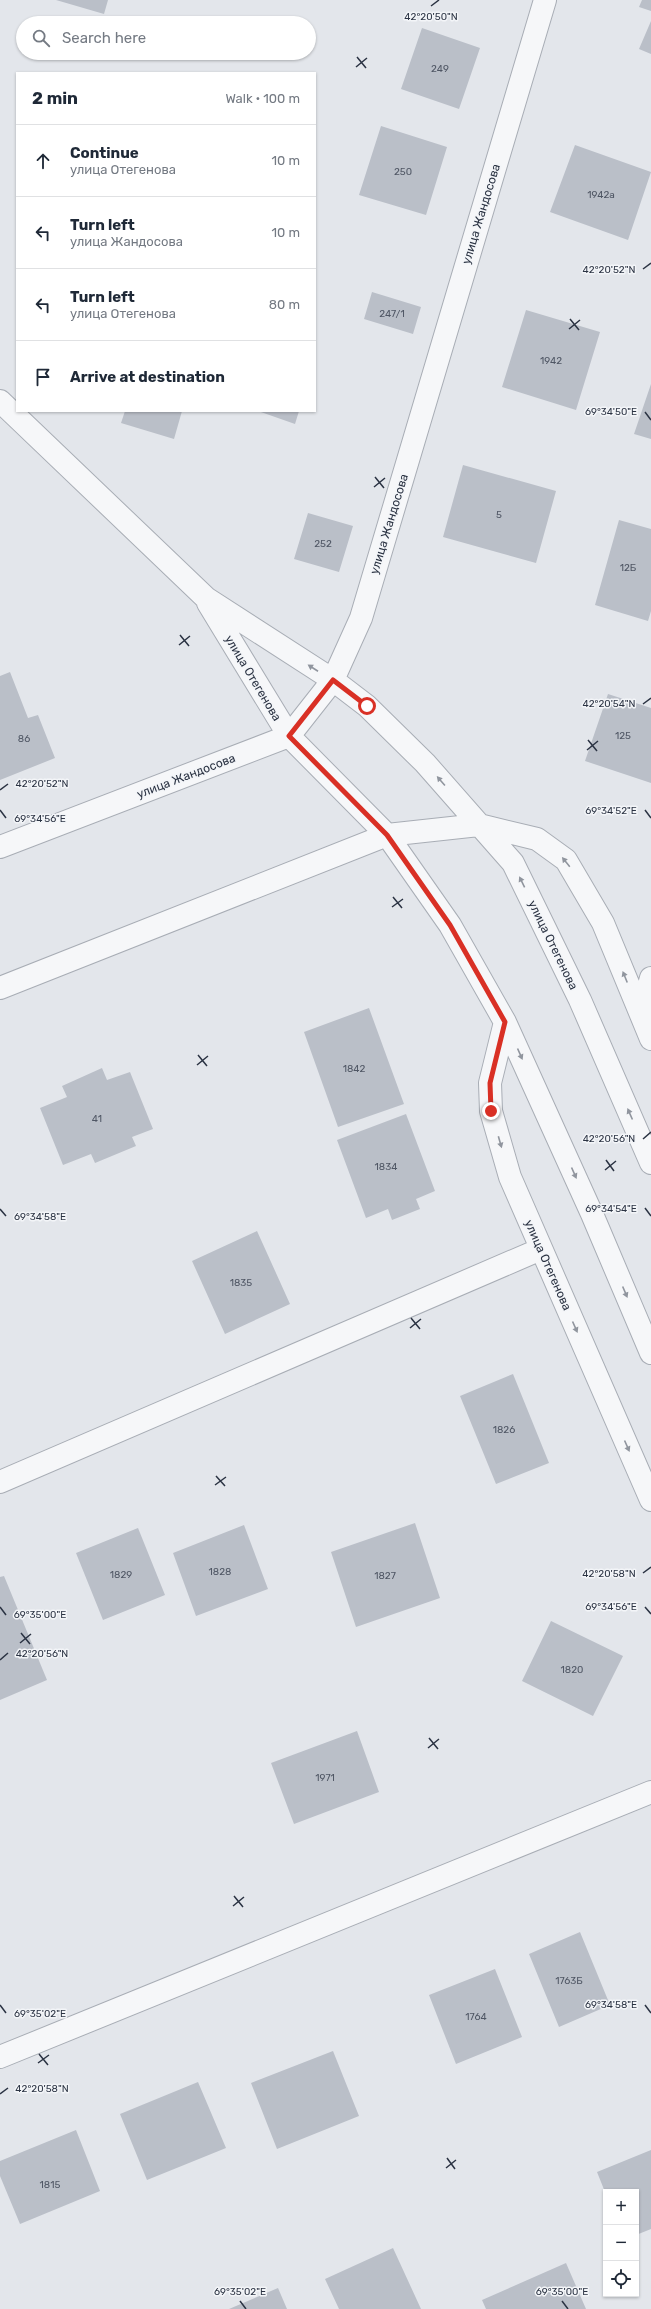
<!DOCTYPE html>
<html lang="en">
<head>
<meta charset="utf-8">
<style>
	body { margin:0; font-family:Rubik,sans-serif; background:#f6f6f7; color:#1f2937 }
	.controls { position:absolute; right:12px; bottom:12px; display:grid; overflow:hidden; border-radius:0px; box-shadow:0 1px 3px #0004 }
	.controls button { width:36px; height:36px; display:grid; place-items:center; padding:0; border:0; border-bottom:1px solid #e0e1e3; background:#fff; color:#1f2937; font:20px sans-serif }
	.stop { position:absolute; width:12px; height:12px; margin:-9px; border:3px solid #d93025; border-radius:50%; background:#fff }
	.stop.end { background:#d93025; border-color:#fff; box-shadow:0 1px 4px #0008 }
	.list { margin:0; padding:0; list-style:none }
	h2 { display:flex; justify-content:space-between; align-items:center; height:52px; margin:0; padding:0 16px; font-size:17px }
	h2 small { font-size:13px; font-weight:400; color:#747a83 }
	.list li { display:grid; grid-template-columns:26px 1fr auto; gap:12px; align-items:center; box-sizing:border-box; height:72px; padding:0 16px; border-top:1px solid #e0e1e3 }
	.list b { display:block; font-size:15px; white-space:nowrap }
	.list p { margin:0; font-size:13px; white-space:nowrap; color:#747a83 }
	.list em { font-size:13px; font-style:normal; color:#747a83 }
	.icon { flex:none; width:22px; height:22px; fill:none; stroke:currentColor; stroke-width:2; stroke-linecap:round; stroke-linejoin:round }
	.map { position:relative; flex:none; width:651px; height:2309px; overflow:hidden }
	.search { position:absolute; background:#fff; box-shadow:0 1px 3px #0004; left:16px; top:16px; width:300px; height:44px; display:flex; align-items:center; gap:10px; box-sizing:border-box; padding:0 14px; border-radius:22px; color:#747a83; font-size:15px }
	.panel { position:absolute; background:#fff; box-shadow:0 1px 3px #0004; left:16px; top:72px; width:300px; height:340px; border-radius:0px }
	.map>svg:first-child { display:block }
	.building { fill:#babfc8 }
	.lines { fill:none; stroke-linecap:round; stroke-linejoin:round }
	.minor-casing { stroke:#a8adb5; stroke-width:24 }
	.minor { stroke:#f6f7f9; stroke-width:22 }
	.oneway { fill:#90959e }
	.route { stroke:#d93025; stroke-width:5 }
	.ticks { fill:none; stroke:#2b3343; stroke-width:1.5 }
	.labels { text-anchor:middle; stroke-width:3; stroke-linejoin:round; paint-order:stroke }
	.number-label { font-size:10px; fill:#4f5664 }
	.street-label { font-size:12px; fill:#2b3343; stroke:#f3f5f8 }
	.ticks-label { font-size:10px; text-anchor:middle; fill:#2b3343; stroke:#f3f5f8; stroke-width:3; stroke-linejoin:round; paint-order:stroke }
</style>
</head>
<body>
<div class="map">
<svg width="651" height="2309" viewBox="0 0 651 2309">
	<rect width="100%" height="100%" fill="#e3e6eb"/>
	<path class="building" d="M 56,0 L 108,0 L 104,14 Z
		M 642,0 L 651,0 L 651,11 L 639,7 Z
		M 651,21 L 651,54 L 639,49 Z
		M 422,28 L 480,48 L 459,109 L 401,89 Z
		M 381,126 L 447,147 L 426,215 L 359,195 Z
		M 575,145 L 651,172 L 628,240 L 550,212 Z
		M 372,292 L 421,307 L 413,334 L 364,319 Z
		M 526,310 L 600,332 L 576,410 L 502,387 Z
		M 651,384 L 651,439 L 634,434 Z
		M 125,411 L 182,411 L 174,439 L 121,423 Z
		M 258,411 L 299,411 L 295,424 Z
		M 463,465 L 556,491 L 536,563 L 443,537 Z
		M 308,513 L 353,526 L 339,572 L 294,559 Z
		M 619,520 L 651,529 L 651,611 L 648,621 L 595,605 Z
		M 10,672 L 28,718 L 38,715 L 55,758 L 0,780 L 0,676 Z
		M 608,694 L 651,708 L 651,783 L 585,761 Z
		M 369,1008 L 404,1104 L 338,1127 L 304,1032 Z
		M 102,1068 L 107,1080 L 130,1072 L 153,1129 L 132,1137 L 136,1146 L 95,1163 L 91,1154 L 63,1165 L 40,1108 L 67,1097 L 62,1086 Z
		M 406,1114 L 435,1191 L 416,1199 L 420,1209 L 392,1220 L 388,1209 L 366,1218 L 337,1140 Z
		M 257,1231 L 290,1304 L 225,1334 L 192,1261 Z
		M 513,1374 L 549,1463 L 496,1484 L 460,1396 Z
		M 415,1523 L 440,1598 L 356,1627 L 331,1552 Z
		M 244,1525 L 268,1589 L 196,1616 L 173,1553 Z
		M 138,1528 L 165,1595 L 103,1620 L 76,1553 Z
		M 4,1576 L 47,1680 L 0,1700 L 0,1577 Z
		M 551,1621 L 623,1656 L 593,1716 L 522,1681 Z
		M 357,1731 L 379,1792 L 294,1824 L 271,1763 Z
		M 580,1932 L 610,2005 L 559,2027 L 529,1954 Z
		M 495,1969 L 522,2037 L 456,2064 L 429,1995 Z
		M 333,2051 L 359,2116 L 277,2149 L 251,2083 Z
		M 198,2082 L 226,2148 L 147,2180 L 120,2114 Z
		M 76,2130 L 100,2191 L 20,2224 L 0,2176 L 0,2161 Z
		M 651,2150 L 651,2229 L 636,2235 L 636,2192 L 605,2192 L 597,2172 Z
		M 393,2248 L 421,2309 L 339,2309 L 325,2279 Z
		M 566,2263 L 586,2309 L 486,2309 L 482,2300 Z
		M 278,2288 L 287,2309 L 229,2309 Z"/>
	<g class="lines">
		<g class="minor-casing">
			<path id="minor" d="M 0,401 L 206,598 L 333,680 L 367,706 L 425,763 L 513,863 L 580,1000 L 651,1163
				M 208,603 L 289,736 L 387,835 L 450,925 L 505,1022 L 592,1214 L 651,1353
				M 0,847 L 289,736 L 333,680 L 361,618 L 545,0
				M 0,988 L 387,835 L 479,825 L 537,839 L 566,860 L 603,923 L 651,1039
				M 641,1014 L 651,978
				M 505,1022 L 490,1083 L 491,1111 L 510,1177 L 651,1500
				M 0,1482 L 541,1249
				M 0,2057 L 651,1792"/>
		</g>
		<use href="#minor" class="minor"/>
	</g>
	<defs><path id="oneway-solid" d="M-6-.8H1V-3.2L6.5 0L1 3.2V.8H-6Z"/></defs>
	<g class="oneway">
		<use href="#oneway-solid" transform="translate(313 668) rotate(-147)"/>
		<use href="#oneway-solid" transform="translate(441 781) rotate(-131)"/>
		<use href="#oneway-solid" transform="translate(566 862) rotate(-129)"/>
		<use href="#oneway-solid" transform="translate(522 882) rotate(-116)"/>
		<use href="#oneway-solid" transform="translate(625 977) rotate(-112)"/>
		<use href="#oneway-solid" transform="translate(520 1054) rotate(66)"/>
		<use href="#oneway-solid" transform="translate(630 1114) rotate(-114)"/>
		<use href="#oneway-solid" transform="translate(500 1142) rotate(74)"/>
		<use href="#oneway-solid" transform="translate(574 1173) rotate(66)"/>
		<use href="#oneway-solid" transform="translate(625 1292) rotate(67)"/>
		<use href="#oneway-solid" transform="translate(575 1327) rotate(66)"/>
		<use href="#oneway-solid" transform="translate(627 1446) rotate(66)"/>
	</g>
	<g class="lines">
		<path class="route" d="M 367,706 L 333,680 L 289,736 L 387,835 L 450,925 L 505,1022 L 490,1083 L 491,1111"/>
	</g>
	<path class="ticks" d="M 431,6 L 439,0M 357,57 L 366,68M 356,67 L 367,58M 643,269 L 651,263M 570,319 L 579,330M 569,329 L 580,320M 645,412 L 651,420M 375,477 L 384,488M 374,487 L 385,478M 180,635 L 189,646M 179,645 L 190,636M 643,704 L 651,698M 588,740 L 597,751M 587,750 L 598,741M 0,790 L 8,784M 0,810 L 6,818M 645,810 L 651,818M 393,897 L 402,908M 392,907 L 403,899M 198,1055 L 207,1066M 197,1065 L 208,1056M 643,1139 L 651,1132M 606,1160 L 614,1171M 605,1170 L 616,1161M 645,1208 L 651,1216M 0,1209 L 6,1216M 411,1318 L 420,1329M 410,1328 L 421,1319M 216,1476 L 225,1486M 215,1485 L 226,1477M 643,1573 L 651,1567M 0,1607 L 6,1615M 645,1607 L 651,1614M 21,1633 L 30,1644M 20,1643 L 31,1634M 0,1660 L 8,1653M 429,1738 L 438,1749M 428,1748 L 439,1739M 234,1896 L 243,1907M 233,1906 L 244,1897M 0,2005 L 6,2013M 645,2005 L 651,2013M 39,2054 L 48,2065M 38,2063 L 49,2055M 0,2094 L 8,2088M 447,2158 L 455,2169M 446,2168 L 456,2160M 240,2301 L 246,2309M 562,2301 L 568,2309"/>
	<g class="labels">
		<g class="number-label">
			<text x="440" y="72">249</text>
			<text x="403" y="175">250</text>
			<text x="601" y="198">1942а</text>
			<text x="392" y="317">247/1</text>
			<text x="551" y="364">1942</text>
			<text x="499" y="518">5</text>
			<text x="323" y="547">252</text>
			<text x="628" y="571">12Б</text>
			<text x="623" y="739">125</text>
			<text x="24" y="742">86</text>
			<text x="354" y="1072">1842</text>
			<text x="97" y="1122">41</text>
			<text x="386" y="1170">1834</text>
			<text x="241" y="1286">1835</text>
			<text x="504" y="1433">1826</text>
			<text x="220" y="1575">1828</text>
			<text x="121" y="1578">1829</text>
			<text x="385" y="1579">1827</text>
			<text x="572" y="1673">1820</text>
			<text x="325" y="1781">1971</text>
			<text x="569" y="1984">1763Б</text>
			<text x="476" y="2020">1764</text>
			<text x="50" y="2188">1815</text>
		</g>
		<g class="street-label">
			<text transform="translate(481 214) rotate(-73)" y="4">улица Жандосова</text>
			<text transform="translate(389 524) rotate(-73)" y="4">улица Жандосова</text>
			<text transform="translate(253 678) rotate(59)" y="4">улица Отегенова</text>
			<text transform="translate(186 776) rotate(-21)" y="4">улица Жандосова</text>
			<text transform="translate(553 945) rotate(64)" y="4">улица Отегенова</text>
			<text transform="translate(548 1265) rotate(66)" y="4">улица Отегенова</text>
		</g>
	</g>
	<g class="ticks-label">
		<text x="431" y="20">42°20'50"N</text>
		<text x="609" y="273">42°20'52"N</text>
		<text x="611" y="415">69°34'50"E</text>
		<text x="609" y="707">42°20'54"N</text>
		<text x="42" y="787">42°20'52"N</text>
		<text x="611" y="814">69°34'52"E</text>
		<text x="40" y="822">69°34'56"E</text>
		<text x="609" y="1142">42°20'56"N</text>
		<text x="611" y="1212">69°34'54"E</text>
		<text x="40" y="1220">69°34'58"E</text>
		<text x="609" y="1577">42°20'58"N</text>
		<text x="611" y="1610">69°34'56"E</text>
		<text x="40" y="1618">69°35'00"E</text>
		<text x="42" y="1657">42°20'56"N</text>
		<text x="611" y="2008">69°34'58"E</text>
		<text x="40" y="2017">69°35'02"E</text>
		<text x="42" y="2092">42°20'58"N</text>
		<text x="240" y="2295">69°35'02"E</text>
		<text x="562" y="2295">69°35'00"E</text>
	</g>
</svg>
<div class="controls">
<button>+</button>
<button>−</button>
<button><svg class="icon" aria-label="locate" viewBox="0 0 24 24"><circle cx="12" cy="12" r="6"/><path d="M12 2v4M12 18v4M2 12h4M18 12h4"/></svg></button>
</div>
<div class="stop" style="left:367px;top:706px"></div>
<div class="stop end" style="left:491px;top:1111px"></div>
<div class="search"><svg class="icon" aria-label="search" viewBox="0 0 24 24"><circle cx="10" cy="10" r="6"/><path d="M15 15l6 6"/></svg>Search here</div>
<section class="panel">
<h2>2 min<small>Walk · 100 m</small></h2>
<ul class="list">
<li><svg class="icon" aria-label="ahead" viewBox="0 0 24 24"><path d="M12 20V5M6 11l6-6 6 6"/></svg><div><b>Continue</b><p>улица Отегенова</p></div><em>10 m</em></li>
<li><svg class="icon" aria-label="left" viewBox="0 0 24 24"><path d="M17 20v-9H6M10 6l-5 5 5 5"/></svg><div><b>Turn left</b><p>улица Жандосова</p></div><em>10 m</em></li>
<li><svg class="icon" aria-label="left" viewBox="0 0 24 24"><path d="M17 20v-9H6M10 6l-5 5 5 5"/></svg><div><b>Turn left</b><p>улица Отегенова</p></div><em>80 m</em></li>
<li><svg class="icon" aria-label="arrive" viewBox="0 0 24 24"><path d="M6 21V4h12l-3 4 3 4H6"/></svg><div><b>Arrive at destination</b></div></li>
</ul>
</section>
</div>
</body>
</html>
